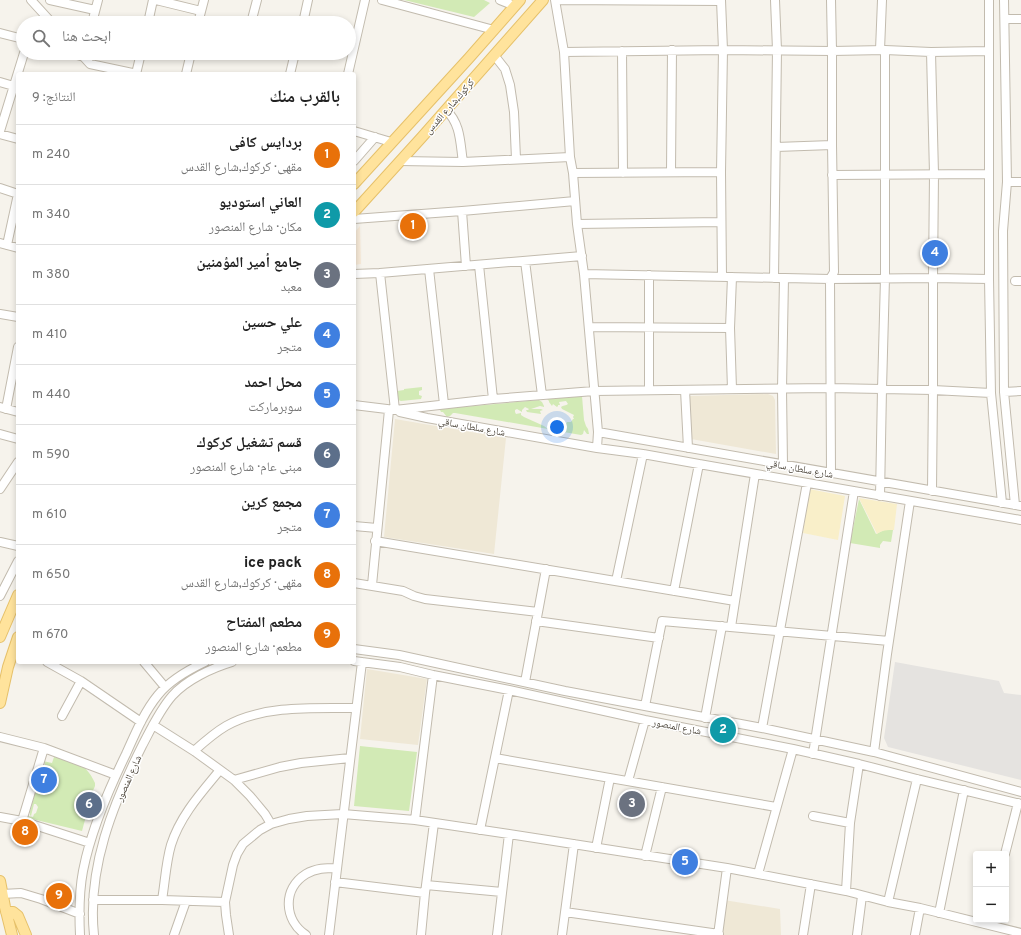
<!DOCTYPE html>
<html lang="ar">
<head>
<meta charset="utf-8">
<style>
	body { margin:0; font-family:Overpass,"Noto Naskh Arabic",sans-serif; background:#f6f6f6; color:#222; direction:rtl }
	.controls { position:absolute; right:12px; bottom:12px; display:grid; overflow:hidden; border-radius:4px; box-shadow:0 2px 6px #0003 }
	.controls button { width:36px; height:36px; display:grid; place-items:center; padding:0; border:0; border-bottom:1px solid #e0e0e0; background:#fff; color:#222; font:20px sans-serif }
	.you { position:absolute; left:557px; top:427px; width:14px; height:14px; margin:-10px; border:3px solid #fff; border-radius:50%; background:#1a73e8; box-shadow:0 0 0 6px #1a73e833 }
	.badge { display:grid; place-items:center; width:26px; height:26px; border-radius:50%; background:#d93025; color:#fff; font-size:13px; font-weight:700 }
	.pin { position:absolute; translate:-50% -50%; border:2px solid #fff; box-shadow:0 1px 4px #0006 }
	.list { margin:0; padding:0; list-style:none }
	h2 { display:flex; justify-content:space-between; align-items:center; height:52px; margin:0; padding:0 16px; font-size:17px }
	h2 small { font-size:13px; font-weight:400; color:#767676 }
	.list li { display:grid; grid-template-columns:26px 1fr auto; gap:12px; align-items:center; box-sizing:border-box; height:60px; padding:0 16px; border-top:1px solid #e0e0e0 }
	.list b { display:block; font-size:15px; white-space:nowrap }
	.list p { margin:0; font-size:13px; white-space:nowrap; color:#767676 }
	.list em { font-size:13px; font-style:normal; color:#767676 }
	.icon { flex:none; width:22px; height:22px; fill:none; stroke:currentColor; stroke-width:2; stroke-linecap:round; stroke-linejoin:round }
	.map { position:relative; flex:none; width:1021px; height:935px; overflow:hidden; direction:ltr }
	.search { position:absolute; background:#fff; box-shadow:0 2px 6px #0003; left:16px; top:16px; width:340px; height:44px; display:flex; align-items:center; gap:10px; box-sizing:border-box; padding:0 14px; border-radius:22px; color:#767676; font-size:15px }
	.panel { position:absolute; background:#fff; box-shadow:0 2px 6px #0003; left:16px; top:72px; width:340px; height:592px; border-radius:4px; direction:rtl }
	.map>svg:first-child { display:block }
	.commercial { fill:#f7ead8 }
	.education { fill:#efe8d6 }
	.green { fill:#d2eab5 }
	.sand { fill:#f9efc9 }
	.parking { fill:#e5e3e0 }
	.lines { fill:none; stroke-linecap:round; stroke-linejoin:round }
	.minor-casing { stroke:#c2bbae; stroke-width:10 }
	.major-casing { stroke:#e6c16a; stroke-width:12 }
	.minor { stroke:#fff; stroke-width:8 }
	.major { stroke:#ffe39c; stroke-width:10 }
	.labels { text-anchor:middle; stroke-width:3; stroke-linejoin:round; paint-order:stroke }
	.street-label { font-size:10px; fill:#4b4439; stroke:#fff }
</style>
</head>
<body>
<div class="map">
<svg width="1021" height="935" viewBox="0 0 1021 935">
	<rect width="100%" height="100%" fill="#f6f3ec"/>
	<path class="commercial" d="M 360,226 L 361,264 L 354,265 L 354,233 Z"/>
	<path class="education" d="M 768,394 L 773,396 L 775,400 L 776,454 L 691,439 L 689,396 Z
		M 395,419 L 506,438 L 494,554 L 384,537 Z
		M 367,669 L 427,679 L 418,745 L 360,739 Z
		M 724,900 L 780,909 L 781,935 L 720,935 Z"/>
	<path class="green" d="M 404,0 L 484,0 L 490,3 L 474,17 Z
		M 422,387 L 422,390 L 419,391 L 419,395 L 422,396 L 421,399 L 401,401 L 398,400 L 397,391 L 404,390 L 404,389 Z
		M 577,396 L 582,396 L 584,420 L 586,426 L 588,429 L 589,434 L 587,434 L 584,430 L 583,434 L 581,435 L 558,431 L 554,431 L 550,427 L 551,425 L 558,424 L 559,425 L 565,422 L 567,423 L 567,422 L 571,422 L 573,419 L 574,419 L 573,417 L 574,415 L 562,409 L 561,407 C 563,405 566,406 568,404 L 566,401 L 559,402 L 560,405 L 558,405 L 558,406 L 557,407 L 553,404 L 552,406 L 549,402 L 549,401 L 547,399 L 550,399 L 550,398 L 553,399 L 557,397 L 559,398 Z
		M 539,400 L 542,402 L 544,406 L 544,407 L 540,406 L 531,409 L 541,409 L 543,410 L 540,411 L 541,414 L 527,412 L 526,410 L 528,410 L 529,409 L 525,407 L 522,410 L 522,412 L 517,409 L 515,410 L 515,412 L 516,414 L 521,413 L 521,415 L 524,417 L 544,426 L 548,429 L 455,413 L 453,413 L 450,416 L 447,417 L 443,412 L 441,412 L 440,410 L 439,410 L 438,407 L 460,406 L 462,407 Z
		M 859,499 L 876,534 L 884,530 L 893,530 L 891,542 L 883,541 L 880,545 L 880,548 L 850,543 Z
		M 360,746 L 417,752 L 409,811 L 354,806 Z
		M 54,757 C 74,760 86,763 95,783 L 95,786 L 92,793 L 84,794 L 81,802 L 83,803 L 89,805 L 82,831 L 28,818 L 28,816 L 33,817 L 34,814 L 36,813 L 38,807 L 36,804 L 34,804 L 31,816 L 30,815 L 30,813 L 28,812 L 28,810 L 30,811 L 32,805 L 29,804 L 33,792 L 35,791 L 41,772 L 45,764 L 43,761 L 52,763 Z"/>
	<path class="sand" d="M 809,489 L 845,496 L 838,540 L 803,533 Z
		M 859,498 L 897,504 L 894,530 C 887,530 882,530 877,534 Z"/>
	<path class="parking" d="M 895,662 L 999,681 L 1004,693 L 1021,695 L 1021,780 L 888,747 L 884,738 Z"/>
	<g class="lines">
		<g class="minor-casing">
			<path id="minor" d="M 31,0 L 52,23
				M 50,0 L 95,10
				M 156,0 L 201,11
				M 382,0 L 494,30
				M 500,0 L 515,6
				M 555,0 L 564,52 L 570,157 L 573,173 L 577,224 L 584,274 L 598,432 L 597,448
				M 555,0 L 721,1
				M 721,0 L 723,50 L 721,172 L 722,277
				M 989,0 L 989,279 L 991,393 L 1002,503
				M 1004,0 L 1007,182 L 1003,231 L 1004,392 L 1015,505
				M 1005,19 L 1021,19
				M 92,23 L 98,0
				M 148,23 L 153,0
				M 198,23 L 204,0
				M 251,23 L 257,0
				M 303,23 L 308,0
				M 0,33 L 23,39
				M 880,50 L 882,0
				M 622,51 L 623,173
				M 564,52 L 723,50 L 832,51 L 885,50 L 931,52 L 989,51
				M 931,52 L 934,174 L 933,278 L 933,390 L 932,491
				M 70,53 L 84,57
				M 80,53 L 90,64 L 137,74
				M 494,55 L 505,69 L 510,85 L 514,112 L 516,159
				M 136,74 L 141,53
				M 186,74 L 191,53
				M 290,74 L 295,53
				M 348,74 L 365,0
				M 0,82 L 17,87
				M 446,110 C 461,124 460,143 463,162
				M 0,131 L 24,53
				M 354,131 L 391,142
				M 0,134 L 18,139
				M 776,147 L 832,145
				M 354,161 L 375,137
				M 400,161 L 463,162 L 570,157
				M 671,172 L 672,50
				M 573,173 L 721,172
				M 832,175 L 988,174
				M 1007,182 L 1021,182
				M 0,188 L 18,194
				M 462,211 L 466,266
				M 354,219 L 462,211 L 575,201
				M 577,224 L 721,222
				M 0,243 L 18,248
				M 7,245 L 18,194
				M 525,261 L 542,395
				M 479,265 L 493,399
				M 429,269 L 444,404
				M 380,273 L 395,410
				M 354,274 L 380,273 L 582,256
				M 584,274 L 830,279 L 933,278 L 989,279
				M 649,275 L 649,390
				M 774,278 L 777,50 L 775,0
				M 1015,281 L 1021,281
				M 0,314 L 18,317
				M 589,327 L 730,328
				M 732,389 L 730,328 L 732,277
				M 685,390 L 688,448
				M 1004,392 L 1021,391
				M 354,405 L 395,410 L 493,399 L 594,391 L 830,388 L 933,390 L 991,393
				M 0,407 L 18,412
				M 6,409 L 18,347
				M 400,412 L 427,418 L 597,448 L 643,454 L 699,464 L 1021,520
				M 598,432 L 1021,506
				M 0,434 L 18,439
				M 783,465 L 782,389 L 784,278
				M 831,473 L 830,279 L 834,272 L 832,145 L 832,51 L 831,0
				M 0,489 L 18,462
				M 880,496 L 882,389 L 885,278 L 885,50
				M 354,526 L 377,528
				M 375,541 L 735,601
				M 0,542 L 18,546
				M 616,581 L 643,454
				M 354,583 L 403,591 L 414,596 L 425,599 L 538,612
				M 372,585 L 389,410
				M 674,591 L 699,464
				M 0,596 L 18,561
				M 536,621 L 659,638
				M 731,627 L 755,474
				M 354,649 L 399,655 L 565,691 L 762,728 L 874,752 L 1021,792
				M 354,661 L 400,667 L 433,675 L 509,690 L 645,720 L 793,749 L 859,764 L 917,779 L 1021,804
				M 47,662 L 81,681 L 141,722
				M 144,662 L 165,687
				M 525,682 L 546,569
				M 645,706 L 662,621 L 889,641
				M 62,716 L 81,681
				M 705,718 L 722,626
				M 153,725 L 194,751 L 234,780 L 250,796 L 265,814 L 271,824
				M 762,728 L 807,483
				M 0,737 L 44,748 L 116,775
				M 194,751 C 204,742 214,733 226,726 C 262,705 315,708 356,708
				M 874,752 L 887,654 L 910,501
				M 813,754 L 854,491
				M 495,758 L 776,807
				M 234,780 L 280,767 L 301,763 L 350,758
				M 628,781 L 645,720
				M 813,816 L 850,823
				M 0,817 L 22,821 L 90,843
				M 415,820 L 433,675
				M 22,821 L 44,748
				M 480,830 L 509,690
				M 596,848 L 610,778
				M 1005,854 L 1018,803
				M 645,856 L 662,787
				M 758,874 L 793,749
				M 335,882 L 425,893
				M 426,885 L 502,892
				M 846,891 L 850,823 L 859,764
				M 2,894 L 21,893 L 41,899 L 80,914
				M 93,900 L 162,900 L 225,902
				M 162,900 C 165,882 166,862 171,845 C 180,816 201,793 220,770
				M 888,902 L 917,779
				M 565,912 L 719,934
				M 939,913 L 964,790
				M 80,935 C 79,914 79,892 83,871 C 91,830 108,791 126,754 C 135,734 144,712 158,695 C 170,680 188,670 205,662
				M 94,935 C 87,868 113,804 142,746 C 151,729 159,711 172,696 C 186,680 212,668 232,662
				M 174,935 L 186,901
				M 229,935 L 226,915 L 225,902 L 233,865 L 237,854 L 243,844 L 260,830 L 271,824 L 289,819 L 307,816 L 343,814 L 415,820 L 509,834 L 727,868 L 846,891 L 888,902 L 920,908 L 1021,933
				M 306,935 C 284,920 282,889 306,874 C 316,868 326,868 337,868
				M 329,935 L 362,662
				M 421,935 L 425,893 L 434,823
				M 497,935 L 509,834
				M 562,935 L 574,844
				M 718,935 L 727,868
				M 803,935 L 811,884
				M 857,935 L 862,896
				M 915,935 L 920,908"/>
		</g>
		<g class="major-casing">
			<path id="major" d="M 354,184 L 469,58 L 520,0
				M 354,212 L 422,137 L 543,0
				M 0,637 L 18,595
				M 0,703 L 8,667 L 18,637
				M 0,881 L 5,907 L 12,935
				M 6,912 L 13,912 L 18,916 L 26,935"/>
		</g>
		<use href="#minor" class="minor"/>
		<use href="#major" class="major"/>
	</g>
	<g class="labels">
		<g class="street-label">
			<text transform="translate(449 106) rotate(-49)" y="4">كركوك,شارع القدس</text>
			<text transform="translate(472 426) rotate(10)" y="4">شارع سلطان ساقي</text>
			<text transform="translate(800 468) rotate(10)" y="4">شارع سلطان ساقي</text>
			<text transform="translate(677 726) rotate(11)" y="4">شارع المنصور</text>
			<text transform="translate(128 778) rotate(-66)" y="4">شارع المنصور</text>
		</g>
	</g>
</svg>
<div class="controls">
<button>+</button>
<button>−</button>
</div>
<div class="you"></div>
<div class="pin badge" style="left:413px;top:226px;background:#e8710a">1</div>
<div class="pin badge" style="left:723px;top:730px;background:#0f9aa8">2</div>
<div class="pin badge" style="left:632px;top:804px;background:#6b7280">3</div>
<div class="pin badge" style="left:935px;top:253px;background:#3f7fe0">4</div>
<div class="pin badge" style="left:685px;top:862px;background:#3f7fe0">5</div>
<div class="pin badge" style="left:89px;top:805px;background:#5c6f8a">6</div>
<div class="pin badge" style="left:44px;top:780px;background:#3f7fe0">7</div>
<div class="pin badge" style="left:25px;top:832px;background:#e8710a">8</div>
<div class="pin badge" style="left:59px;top:896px;background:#e8710a">9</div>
<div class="search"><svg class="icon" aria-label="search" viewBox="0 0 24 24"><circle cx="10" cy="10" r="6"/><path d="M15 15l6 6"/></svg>ابحث هنا</div>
<section class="panel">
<h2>بالقرب منك<small>النتائج: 9</small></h2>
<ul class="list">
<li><span class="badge" style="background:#e8710a">1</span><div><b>بردايس کافى</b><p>مقهى · كركوك,شارع القدس</p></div><em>240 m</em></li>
<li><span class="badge" style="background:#0f9aa8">2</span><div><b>العاني استوديو</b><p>مكان · شارع المنصور</p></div><em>340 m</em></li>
<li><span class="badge" style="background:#6b7280">3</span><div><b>جامع أمير المؤمنين</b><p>معبد</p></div><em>380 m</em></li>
<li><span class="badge" style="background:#3f7fe0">4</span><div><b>علي حسين</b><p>متجر</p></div><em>410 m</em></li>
<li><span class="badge" style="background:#3f7fe0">5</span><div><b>محل احمد</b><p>سوبرماركت</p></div><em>440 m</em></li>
<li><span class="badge" style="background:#5c6f8a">6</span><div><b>قسم تشغيل كركوك</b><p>مبنى عام · شارع المنصور</p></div><em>590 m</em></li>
<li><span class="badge" style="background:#3f7fe0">7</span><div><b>مجمع كرين</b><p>متجر</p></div><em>610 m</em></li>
<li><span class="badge" style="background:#e8710a">8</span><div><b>ice pack</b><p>مقهى · كركوك,شارع القدس</p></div><em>650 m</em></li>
<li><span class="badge" style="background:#e8710a">9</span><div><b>مطعم المفتاح</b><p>مطعم · شارع المنصور</p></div><em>670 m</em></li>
</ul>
</section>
</div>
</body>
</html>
